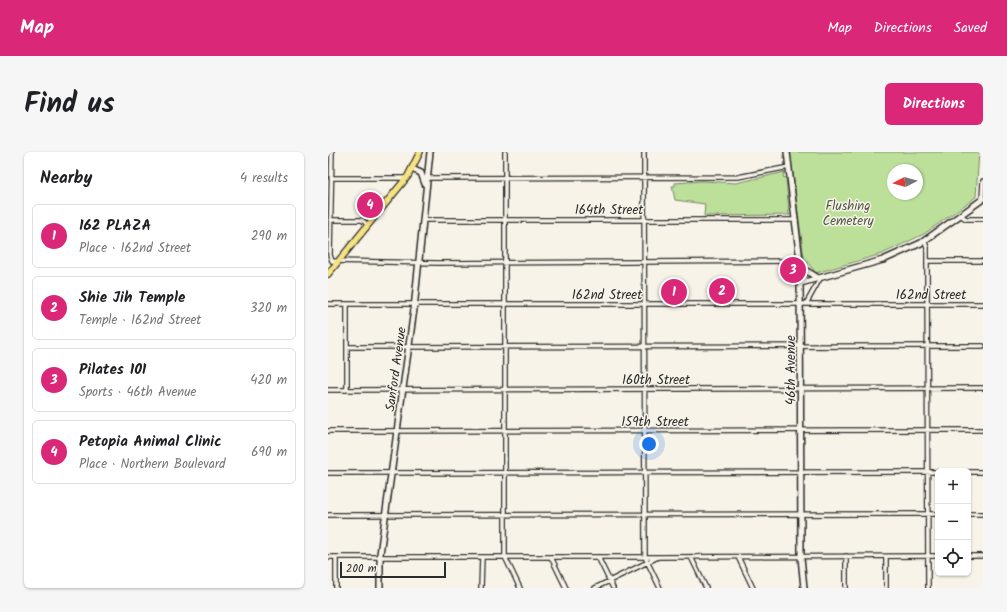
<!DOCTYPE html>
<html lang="en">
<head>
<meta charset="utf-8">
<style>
	body { margin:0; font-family:Kalam,sans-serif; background:#f6f6f6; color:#202124 }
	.controls { position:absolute; right:12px; bottom:12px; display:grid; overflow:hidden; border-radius:6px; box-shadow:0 1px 3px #0004 }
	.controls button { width:36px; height:36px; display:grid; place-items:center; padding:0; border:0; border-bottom:1px solid #e0e0e0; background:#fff; color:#202124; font:20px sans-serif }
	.compass { position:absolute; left:559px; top:12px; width:36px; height:36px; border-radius:50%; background:#fff; box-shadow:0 1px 3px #0004; rotate:264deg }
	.scale { position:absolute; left:12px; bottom:10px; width:106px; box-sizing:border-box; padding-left:4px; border:2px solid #2b2b2b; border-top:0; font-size:11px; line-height:14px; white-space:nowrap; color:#2b2b2b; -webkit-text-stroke:3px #f7f3e8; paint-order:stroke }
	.you { position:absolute; left:321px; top:292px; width:14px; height:14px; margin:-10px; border:3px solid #fff; border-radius:50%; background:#1a73e8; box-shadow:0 0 0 6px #1a73e833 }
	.badge { display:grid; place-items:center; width:26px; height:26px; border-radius:50%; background:#db2777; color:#fff; font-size:13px; font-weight:700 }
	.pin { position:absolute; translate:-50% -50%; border:2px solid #fff; box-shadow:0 1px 4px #0006 }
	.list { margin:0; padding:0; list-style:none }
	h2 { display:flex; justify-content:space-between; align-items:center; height:52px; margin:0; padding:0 16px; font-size:17px }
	h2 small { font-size:13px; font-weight:400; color:#757577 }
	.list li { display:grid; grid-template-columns:26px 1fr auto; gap:12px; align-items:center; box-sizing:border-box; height:64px; margin:0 8px 8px; padding:0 8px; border:1px solid #e0e0e0; border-radius:6px }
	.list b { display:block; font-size:15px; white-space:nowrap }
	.list p { margin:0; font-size:13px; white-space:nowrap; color:#757577 }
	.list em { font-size:13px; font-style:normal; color:#757577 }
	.icon { flex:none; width:22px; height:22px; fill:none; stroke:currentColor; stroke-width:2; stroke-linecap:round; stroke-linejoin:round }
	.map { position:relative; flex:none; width:655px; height:436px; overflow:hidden; border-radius:6px }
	header { display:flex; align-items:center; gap:24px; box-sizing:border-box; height:56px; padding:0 20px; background:#db2777; color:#fff }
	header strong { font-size:19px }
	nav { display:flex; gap:22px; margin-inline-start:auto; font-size:14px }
	.intro { display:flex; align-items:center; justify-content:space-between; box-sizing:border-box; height:96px; padding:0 24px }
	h1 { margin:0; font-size:28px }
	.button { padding:10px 18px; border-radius:6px; background:#db2777; color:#fff; font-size:14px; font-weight:700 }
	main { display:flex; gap:24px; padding:0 24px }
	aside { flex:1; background:#fff; border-radius:6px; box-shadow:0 1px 3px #0004 }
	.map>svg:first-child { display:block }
	.green { fill:#bcdf9a; stroke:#748562; fill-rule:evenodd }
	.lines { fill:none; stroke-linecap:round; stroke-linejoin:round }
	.street-casing { stroke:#2b2b2b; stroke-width:6 }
	.secondary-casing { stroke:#2b2b2b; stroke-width:8 }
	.primary-casing { stroke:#2b2b2b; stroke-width:8 }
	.street { stroke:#f7f3e8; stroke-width:3.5 }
	.secondary { stroke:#f7f3e8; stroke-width:5 }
	.primary { stroke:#f5e382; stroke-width:5.5 }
	.labels { text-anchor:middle; stroke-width:3; stroke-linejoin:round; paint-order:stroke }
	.park-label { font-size:13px; fill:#4f5847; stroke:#f7f3e8 }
	.street-label { font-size:13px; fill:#2b2b2b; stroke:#f7f3e8 }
</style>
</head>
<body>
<header>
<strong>Map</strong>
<nav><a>Map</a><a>Directions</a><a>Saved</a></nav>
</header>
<div class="intro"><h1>Find us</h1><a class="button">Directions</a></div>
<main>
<aside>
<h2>Nearby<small>4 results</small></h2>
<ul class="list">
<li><span class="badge">1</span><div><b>162 PLAZA</b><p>Place · 162nd Street</p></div><em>290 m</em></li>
<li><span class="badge">2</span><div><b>Shie Jih Temple</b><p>Temple · 162nd Street</p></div><em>320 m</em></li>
<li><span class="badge">3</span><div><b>Pilates 101</b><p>Sports · 46th Avenue</p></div><em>420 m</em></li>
<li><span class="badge">4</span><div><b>Petopia Animal Clinic</b><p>Place · Northern Boulevard</p></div><em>690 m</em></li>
</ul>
</aside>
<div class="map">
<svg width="655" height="436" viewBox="0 0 655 436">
	<rect width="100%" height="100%" fill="#f7f3e8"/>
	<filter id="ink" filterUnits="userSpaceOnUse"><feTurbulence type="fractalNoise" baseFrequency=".025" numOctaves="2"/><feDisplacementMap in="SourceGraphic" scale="8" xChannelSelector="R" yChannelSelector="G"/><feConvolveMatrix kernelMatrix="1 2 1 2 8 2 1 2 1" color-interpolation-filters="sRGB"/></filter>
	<g filter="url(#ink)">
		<path class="green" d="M 462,0 L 651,0 L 648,45 L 596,82 L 554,102 L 488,121 L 476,106 ZM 565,18 L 589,18 L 589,42 L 565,42 Z
			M 457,20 L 455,25 L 458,26 L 461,60 L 460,60 L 462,63 L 376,64 L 377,52 L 347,48 L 344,34 L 347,34 L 347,31 L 374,29 L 408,31 Z"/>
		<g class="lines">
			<g class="street-casing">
				<path id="street" d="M 4,0 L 2,103 L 4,109 L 109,111 L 472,109
					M 177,0 L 177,405 L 192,436
					M 316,0 L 317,405 L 332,436
					M 3,26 L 78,26
					M 98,26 L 410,25 L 461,15
					M 654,48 L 655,29
					M 634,64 L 638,67 L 655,67
					M 2,68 L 34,68 L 40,73
					M 95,68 L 468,68
					M 597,90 L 599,96 L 599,109 L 600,436
					M 599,109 L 655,109
					M 0,152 L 655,152
					M 19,152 L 19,237
					M 478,152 L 493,125
					M 19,195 L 655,194
					M 0,238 L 655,236
					M 0,279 L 655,278
					M 640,320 L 655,320
					M 0,321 L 610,320
					M 640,362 L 655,362
					M 0,363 L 610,362
					M 518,404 L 518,436
					M 640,404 L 655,404
					M 0,405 L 329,405
					M 8,405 L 8,436
					M 223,405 L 238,436
					M 270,405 L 285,436
					M 363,405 L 378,436
					M 410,405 L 425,436
					M 153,436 L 154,405
					M 267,436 L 330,405 L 610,404
					M 558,436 L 558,405"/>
			</g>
			<g class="secondary-casing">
				<path id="secondary" d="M 459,0 L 472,109 L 473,405 L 476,436
					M 84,17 L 93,21 L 97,32
					M 472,115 L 490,126
					M 473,131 L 555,108 L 593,91 L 655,47
					M 52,436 L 52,402 L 86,157 L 102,0"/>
			</g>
			<g class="primary-casing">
				<path id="primary" d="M 0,122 L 80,24 L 92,0"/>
			</g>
			<use href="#street" class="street"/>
			<use href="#secondary" class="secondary"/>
			<use href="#primary" class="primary"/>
		</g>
	</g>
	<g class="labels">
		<g class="park-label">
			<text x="520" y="58">Flushing<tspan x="520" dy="15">Cemetery</tspan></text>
		</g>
		<g class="street-label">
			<text x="281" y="62">164th Street</text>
			<text x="279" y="147">162nd Street</text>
			<text x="603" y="147">162nd Street</text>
			<text transform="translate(67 217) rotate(-82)" y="5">Sanford Avenue</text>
			<text transform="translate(462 218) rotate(-90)" y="5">46th Avenue</text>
			<text x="328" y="232">160th Street</text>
			<text x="327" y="274">159th Street</text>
		</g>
	</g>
</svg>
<div class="controls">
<button>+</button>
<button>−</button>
<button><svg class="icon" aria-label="locate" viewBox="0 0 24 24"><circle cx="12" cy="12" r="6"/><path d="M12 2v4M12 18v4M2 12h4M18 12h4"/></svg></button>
</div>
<svg class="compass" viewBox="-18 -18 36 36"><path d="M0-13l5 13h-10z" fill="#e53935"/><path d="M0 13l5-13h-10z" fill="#757577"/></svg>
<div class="scale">200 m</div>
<div class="you"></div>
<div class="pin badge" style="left:346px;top:140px">1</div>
<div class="pin badge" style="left:394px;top:139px">2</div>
<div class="pin badge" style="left:465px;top:118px">3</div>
<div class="pin badge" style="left:42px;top:53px">4</div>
</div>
</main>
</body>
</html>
